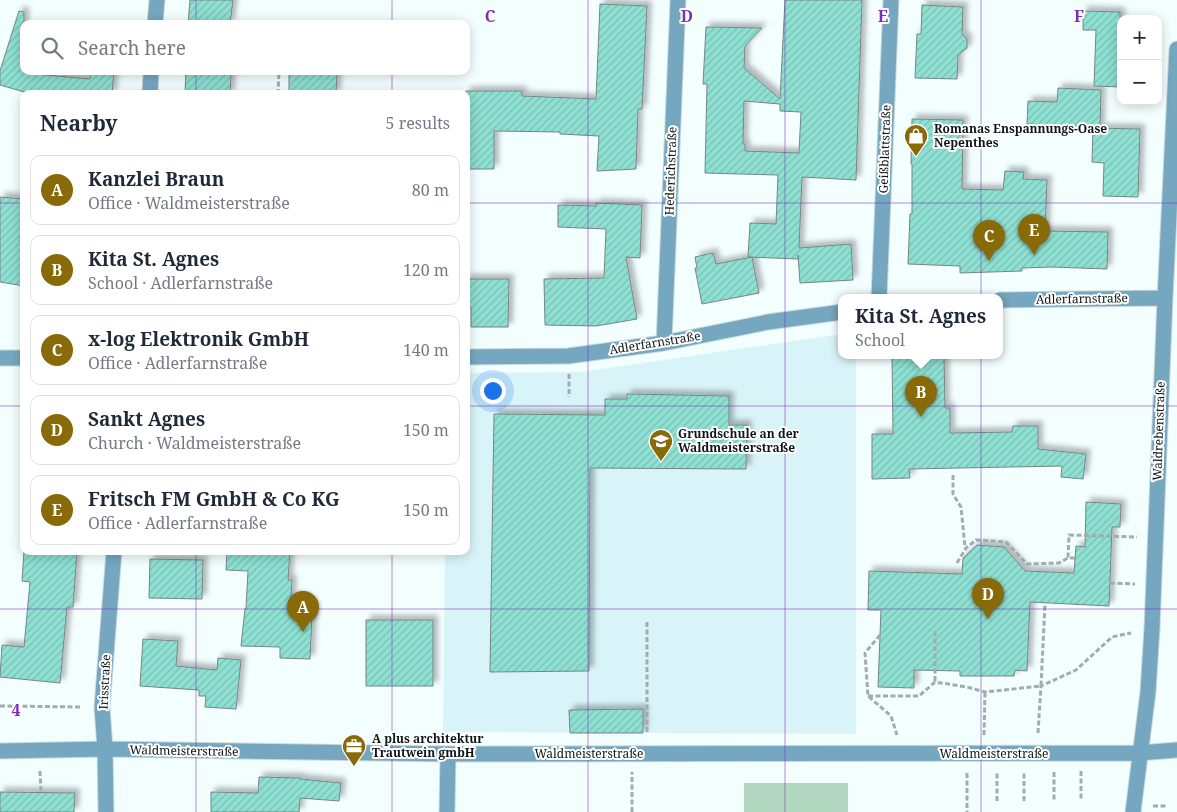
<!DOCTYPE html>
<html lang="en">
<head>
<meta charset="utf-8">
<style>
	body { margin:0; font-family:"Noto Serif",serif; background:#f6f6f7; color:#1f2937 }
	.controls { position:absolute; right:15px; top:15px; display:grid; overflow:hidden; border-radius:10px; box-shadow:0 2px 12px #0003 }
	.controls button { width:45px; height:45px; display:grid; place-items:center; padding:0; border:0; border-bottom:1px solid #e0e1e3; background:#fff; color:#1f2937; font:25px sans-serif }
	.you { position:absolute; left:492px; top:390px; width:18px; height:18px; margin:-12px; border:4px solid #fff; border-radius:50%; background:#1a73e8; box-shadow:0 0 0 8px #1a73e833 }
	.badge { display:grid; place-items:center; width:32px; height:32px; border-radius:50%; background:#896a09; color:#fff; font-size:16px; font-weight:700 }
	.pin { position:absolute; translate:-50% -41px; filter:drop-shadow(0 1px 2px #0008) }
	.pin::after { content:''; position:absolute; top:26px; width:18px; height:15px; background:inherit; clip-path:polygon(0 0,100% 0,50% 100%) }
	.popup { position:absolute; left:838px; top:294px; width:165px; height:65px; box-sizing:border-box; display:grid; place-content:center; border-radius:10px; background:#fff; filter:drop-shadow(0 1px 4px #0005); font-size:16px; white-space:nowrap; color:#747a83 }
	.popup b { font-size:19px; color:#1f2937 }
	.popup::after { content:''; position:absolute; left:50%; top:100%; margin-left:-10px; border:10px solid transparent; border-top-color:#fff }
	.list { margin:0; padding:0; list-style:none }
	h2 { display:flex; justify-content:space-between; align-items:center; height:65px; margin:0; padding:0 20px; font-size:21px }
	h2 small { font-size:16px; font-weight:400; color:#747a83 }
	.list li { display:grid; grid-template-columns:32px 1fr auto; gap:15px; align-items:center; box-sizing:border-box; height:70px; margin:0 10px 10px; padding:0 10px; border:1px solid #e0e1e3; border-radius:10px }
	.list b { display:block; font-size:19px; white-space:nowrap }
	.list p { margin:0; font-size:16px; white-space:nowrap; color:#747a83 }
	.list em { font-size:16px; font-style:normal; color:#747a83 }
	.icon { flex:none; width:28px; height:28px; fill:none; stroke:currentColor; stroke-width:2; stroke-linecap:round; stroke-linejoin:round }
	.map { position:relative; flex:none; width:1177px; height:812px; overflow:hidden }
	.search { position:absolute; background:#fff; box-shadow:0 2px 12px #0003; left:20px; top:20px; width:450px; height:55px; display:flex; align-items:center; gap:12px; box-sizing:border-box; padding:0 18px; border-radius:10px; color:#747a83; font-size:19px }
	.panel { position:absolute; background:#fff; box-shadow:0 2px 12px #0003; left:20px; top:90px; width:450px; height:465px; border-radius:10px }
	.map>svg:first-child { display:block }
	.built { fill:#d9f4f8 }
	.green { fill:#b2d8c2 }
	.building { fill:url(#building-hatch); stroke:#768683; fill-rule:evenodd; filter:url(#shadow) }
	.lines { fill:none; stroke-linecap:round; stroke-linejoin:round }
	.street-casing { stroke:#ced9da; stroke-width:17 }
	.path { stroke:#a3acad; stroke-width:3; stroke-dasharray:5 2.5; stroke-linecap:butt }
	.street { stroke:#75a7c0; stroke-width:15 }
	.grid { fill:none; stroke:#7b2cbf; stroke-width:1; stroke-opacity:0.55 }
	.labels { text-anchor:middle; stroke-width:4; stroke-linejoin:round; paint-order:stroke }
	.poi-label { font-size:12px; font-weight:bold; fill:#0e1515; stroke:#fff; text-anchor:start }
	.street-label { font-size:12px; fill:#0e1515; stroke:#fff }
	.grid-label { font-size:16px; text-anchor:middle; font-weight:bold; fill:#7b2cbf; stroke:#fff; stroke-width:4; stroke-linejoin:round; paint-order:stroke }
</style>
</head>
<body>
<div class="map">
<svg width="1177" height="812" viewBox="0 0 1177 812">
	<defs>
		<pattern id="building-hatch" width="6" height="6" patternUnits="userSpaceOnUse" patternTransform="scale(1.25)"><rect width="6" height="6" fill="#8ee0d2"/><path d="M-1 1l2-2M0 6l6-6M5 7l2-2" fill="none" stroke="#79bfb3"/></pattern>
		<filter id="shadow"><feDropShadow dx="4.5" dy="-4.5" stdDeviation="2.5" flood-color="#0004"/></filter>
	</defs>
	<rect width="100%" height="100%" fill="#f3feff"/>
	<path class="built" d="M 842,334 L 842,356 L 856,356 L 856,734 L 443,732 L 445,551 L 466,551 L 466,373 L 581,372 Z"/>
	<path class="green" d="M 744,783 L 848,783 L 848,812 L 744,812 Z"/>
	<path class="building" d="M 190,0 L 233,0 L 230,24 L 188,24 Z
		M 785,0 L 862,0 L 856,180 L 802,177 L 799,248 L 851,244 L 853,280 L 800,283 L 798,255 L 798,259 L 748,257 L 750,223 L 776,224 L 778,175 L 705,173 L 707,84 L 703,84 L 706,27 L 762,28 L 745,46 L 744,68 L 780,99 ZM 744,101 L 780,104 L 780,111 L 801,112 L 799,153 L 745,151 L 745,144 L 743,144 Z
		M 600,4 L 647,6 L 642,109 L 638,109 L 636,169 L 597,171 L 599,136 L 560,134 L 560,132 L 494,131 L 494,169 L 466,169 L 466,91 L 522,91 L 522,96 L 596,99 Z
		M 922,5 L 963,7 L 962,34 L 967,39 L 967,48 L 958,55 L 957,79 L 915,78 L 917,34 L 921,34 Z
		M 19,11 L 24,12 L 24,73 L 90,79 L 91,71 L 114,71 L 112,94 L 31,94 L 0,85 L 0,71 Z
		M 1083,11 L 1120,12 L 1121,87 L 1094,86 L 1096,30 L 1083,30 Z
		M 186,71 L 209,71 L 209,73 L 231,74 L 230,94 L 185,94 Z
		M 289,71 L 337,71 L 336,94 L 289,94 Z
		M 1058,88 L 1101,90 L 1100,127 L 1027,124 L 1028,101 L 1057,102 Z
		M 912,119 L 963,120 L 962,189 L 1003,190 L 1005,171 L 1024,172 L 1023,179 L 1047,180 L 1045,231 L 1108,232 L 1107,269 L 1052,267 L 1022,268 L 1022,271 L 960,273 L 960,266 L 908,264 L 910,214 L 912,214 L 912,164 L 911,164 Z
		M 1093,128 L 1140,129 L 1138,197 L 1103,196 L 1104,163 L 1092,162 Z
		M 0,197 L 23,199 L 20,241 L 24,241 L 24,286 L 0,282 Z
		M 596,203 L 642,205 L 640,258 L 626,257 L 637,319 L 596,326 L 545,325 L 544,279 L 604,278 L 606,229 L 558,227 L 558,205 L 596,206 Z
		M 713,253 L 716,264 L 752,257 L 759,293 L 702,304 L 695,268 L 697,268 L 695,257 Z
		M 466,279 L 509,279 L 508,327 L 471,327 L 471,307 L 466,307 Z
		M 892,356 L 944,356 L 945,408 L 950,408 L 950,433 L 1012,432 L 1013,426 L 1038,426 L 1038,449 L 1086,454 L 1083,479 L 1061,477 L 1062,466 L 909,469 L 910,478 L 872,479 L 872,434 L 893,434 Z
		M 627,394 L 729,396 L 729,425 L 747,425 L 746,469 L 590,468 L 589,671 L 490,672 L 494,414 L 605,415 L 605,399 L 627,399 Z
		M 1086,502 L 1121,504 L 1120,527 L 1112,527 L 1109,606 L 1030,602 L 1027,671 L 1015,670 L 1014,676 L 960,676 L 960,671 L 914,670 L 914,688 L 878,687 L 881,610 L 868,610 L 869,571 L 962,574 L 963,558 L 977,545 L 1004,547 L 1025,571 L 1074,573 L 1076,546 L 1085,547 Z
		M 24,551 L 77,551 L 73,607 L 67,607 L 60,683 L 0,677 L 2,645 L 24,647 L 30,582 L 22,581 Z
		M 227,551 L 290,551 L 288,580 L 292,580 L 290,614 L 312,614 L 310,659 L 280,658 L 280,647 L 241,646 L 245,609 L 246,608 L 248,571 L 226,570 Z
		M 150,559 L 203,560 L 202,599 L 149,598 Z
		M 366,620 L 433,620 L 433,686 L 366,686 Z
		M 143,639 L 178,641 L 176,666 L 217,670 L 218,658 L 241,660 L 236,709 L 205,707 L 206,696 L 199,696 L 199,690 L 140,686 Z
		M 643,709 L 643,733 L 570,733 L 569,710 Z
		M 259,777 L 300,778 L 300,779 L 341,783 L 339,801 L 300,798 L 299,812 L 211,812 L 211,792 L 258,793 Z
		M 0,792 L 75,793 L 74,812 L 0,812 Z"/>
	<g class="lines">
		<g class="street-casing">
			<path id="street" d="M 155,24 L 157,0
				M 150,94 L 151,71
				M 879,298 L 891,0
				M 1000,300 L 1165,298
				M 664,343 L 678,0
				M 466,357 L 568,356 L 664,343 L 768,322 L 842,312
				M 0,358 L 24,358
				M 0,751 L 105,749 L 448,754 L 1139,753 L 1177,750
				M 106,812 L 105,749 L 102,707 L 114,551
				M 447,812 L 448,754
				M 1133,812 L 1148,692 L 1152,628 L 1165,298 L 1177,49"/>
		</g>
		<path class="path" d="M 278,94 L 279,71
			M 569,374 L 569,397
			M 953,475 L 953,494 L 961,507 L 965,547
			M 1075,558 L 1068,558 L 1069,535 L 1137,537
			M 957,563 L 966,548 L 976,540 L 1006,542 L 1027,564 L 1059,563 L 1068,558
			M 1110,583 L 1135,584
			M 647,622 L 647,734
			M 935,631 L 935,682
			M 880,635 L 865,653 L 868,696 L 891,716 L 897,735
			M 868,696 L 919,696 L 935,682 L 967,687 L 985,692 L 1041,686 L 1045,603
			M 0,706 L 82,707
			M 1038,733 L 1041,686 L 1076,670 L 1112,637 L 1131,633
			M 984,735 L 985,692
			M 40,771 L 41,792
			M 1081,771 L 1081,801
			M 1054,772 L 1054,801
			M 967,773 L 967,812
			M 997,801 L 997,772
			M 1024,801 L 1024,772
			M 1153,806 L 1167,806
			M 632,812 L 632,772"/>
		<use href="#street" class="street"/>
	</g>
	<path class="grid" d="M 196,0 L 196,24M 392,0 L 392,24M 588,0 L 588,812M 785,0 L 785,812M 981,0 L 981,812M 196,71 L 196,94M 392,71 L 392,94M 0,203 L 24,203M 466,203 L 1177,203M 0,406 L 24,406M 466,406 L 1177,406M 196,551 L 196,812M 392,551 L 392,812M 0,609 L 1177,609"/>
	<defs>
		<g id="shop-pin" transform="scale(1.25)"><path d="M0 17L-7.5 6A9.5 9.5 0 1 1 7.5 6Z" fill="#896a09" stroke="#fff"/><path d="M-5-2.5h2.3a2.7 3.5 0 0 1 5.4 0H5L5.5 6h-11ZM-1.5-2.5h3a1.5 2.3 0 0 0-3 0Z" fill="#fff"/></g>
		<g id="school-pin" transform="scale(1.25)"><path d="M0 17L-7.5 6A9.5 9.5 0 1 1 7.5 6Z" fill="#896a09" stroke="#fff"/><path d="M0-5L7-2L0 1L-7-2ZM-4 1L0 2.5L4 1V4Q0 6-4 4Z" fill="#fff"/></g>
		<g id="office-pin" transform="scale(1.25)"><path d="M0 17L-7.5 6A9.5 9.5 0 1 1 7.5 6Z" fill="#896a09" stroke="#fff"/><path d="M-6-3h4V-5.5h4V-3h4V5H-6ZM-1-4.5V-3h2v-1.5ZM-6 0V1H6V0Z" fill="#fff"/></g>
	</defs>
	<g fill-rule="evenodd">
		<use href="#shop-pin" x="916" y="136"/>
		<use href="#school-pin" x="661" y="441"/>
		<use href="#office-pin" x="354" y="746"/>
	</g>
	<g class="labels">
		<g class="poi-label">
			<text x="934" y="133">Romanas Enspannungs-Oase<tspan x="934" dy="14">Nepenthes</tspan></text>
			<text x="678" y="438">Grundschule an der<tspan x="678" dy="14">Waldmeisterstraße</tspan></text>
			<text x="372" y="743">A plus architektur<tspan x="372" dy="14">Trautwein gmbH</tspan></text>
		</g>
		<g class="street-label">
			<text transform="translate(885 149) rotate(-88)" y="4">Geißblattstraße</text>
			<text transform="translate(671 171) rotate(-88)" y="4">Hederichstraße</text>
			<text transform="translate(1082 299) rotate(-1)" y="4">Adlerfarnstraße</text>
			<text transform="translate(655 343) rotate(-9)" y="4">Adlerfarnstraße</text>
			<text transform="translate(1159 431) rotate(-88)" y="4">Waldrebenstraße</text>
			<text transform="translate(105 682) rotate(-87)" y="4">Irisstraße</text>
			<text transform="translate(184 751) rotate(1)" y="4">Waldmeisterstraße</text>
			<text x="589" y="758">Waldmeisterstraße</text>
			<text x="994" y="758">Waldmeisterstraße</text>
		</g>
	</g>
	<g class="grid-label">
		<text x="490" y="22">C</text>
		<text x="687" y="22">D</text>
		<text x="883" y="22">E</text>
		<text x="1079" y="22">F</text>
		<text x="16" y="716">4</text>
	</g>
</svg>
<div class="controls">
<button>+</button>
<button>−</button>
</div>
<div class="you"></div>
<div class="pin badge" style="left:303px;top:632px">A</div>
<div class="pin badge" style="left:921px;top:417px">B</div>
<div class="popup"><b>Kita St. Agnes</b>School</div>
<div class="pin badge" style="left:989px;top:261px">C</div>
<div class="pin badge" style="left:988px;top:619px">D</div>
<div class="pin badge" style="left:1034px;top:255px">E</div>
<div class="search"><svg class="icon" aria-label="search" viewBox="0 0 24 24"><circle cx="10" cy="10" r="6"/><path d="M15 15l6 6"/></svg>Search here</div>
<section class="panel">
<h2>Nearby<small>5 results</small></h2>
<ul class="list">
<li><span class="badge">A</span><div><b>Kanzlei Braun</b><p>Office · Waldmeisterstraße</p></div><em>80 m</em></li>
<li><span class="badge">B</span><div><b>Kita St. Agnes</b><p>School · Adlerfarnstraße</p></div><em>120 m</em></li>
<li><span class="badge">C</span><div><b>x-log Elektronik GmbH</b><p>Office · Adlerfarnstraße</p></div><em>140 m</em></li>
<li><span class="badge">D</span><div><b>Sankt Agnes</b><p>Church · Waldmeisterstraße</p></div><em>150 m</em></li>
<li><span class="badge">E</span><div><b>Fritsch FM GmbH &amp; Co KG</b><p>Office · Adlerfarnstraße</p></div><em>150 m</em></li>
</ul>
</section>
</div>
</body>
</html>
